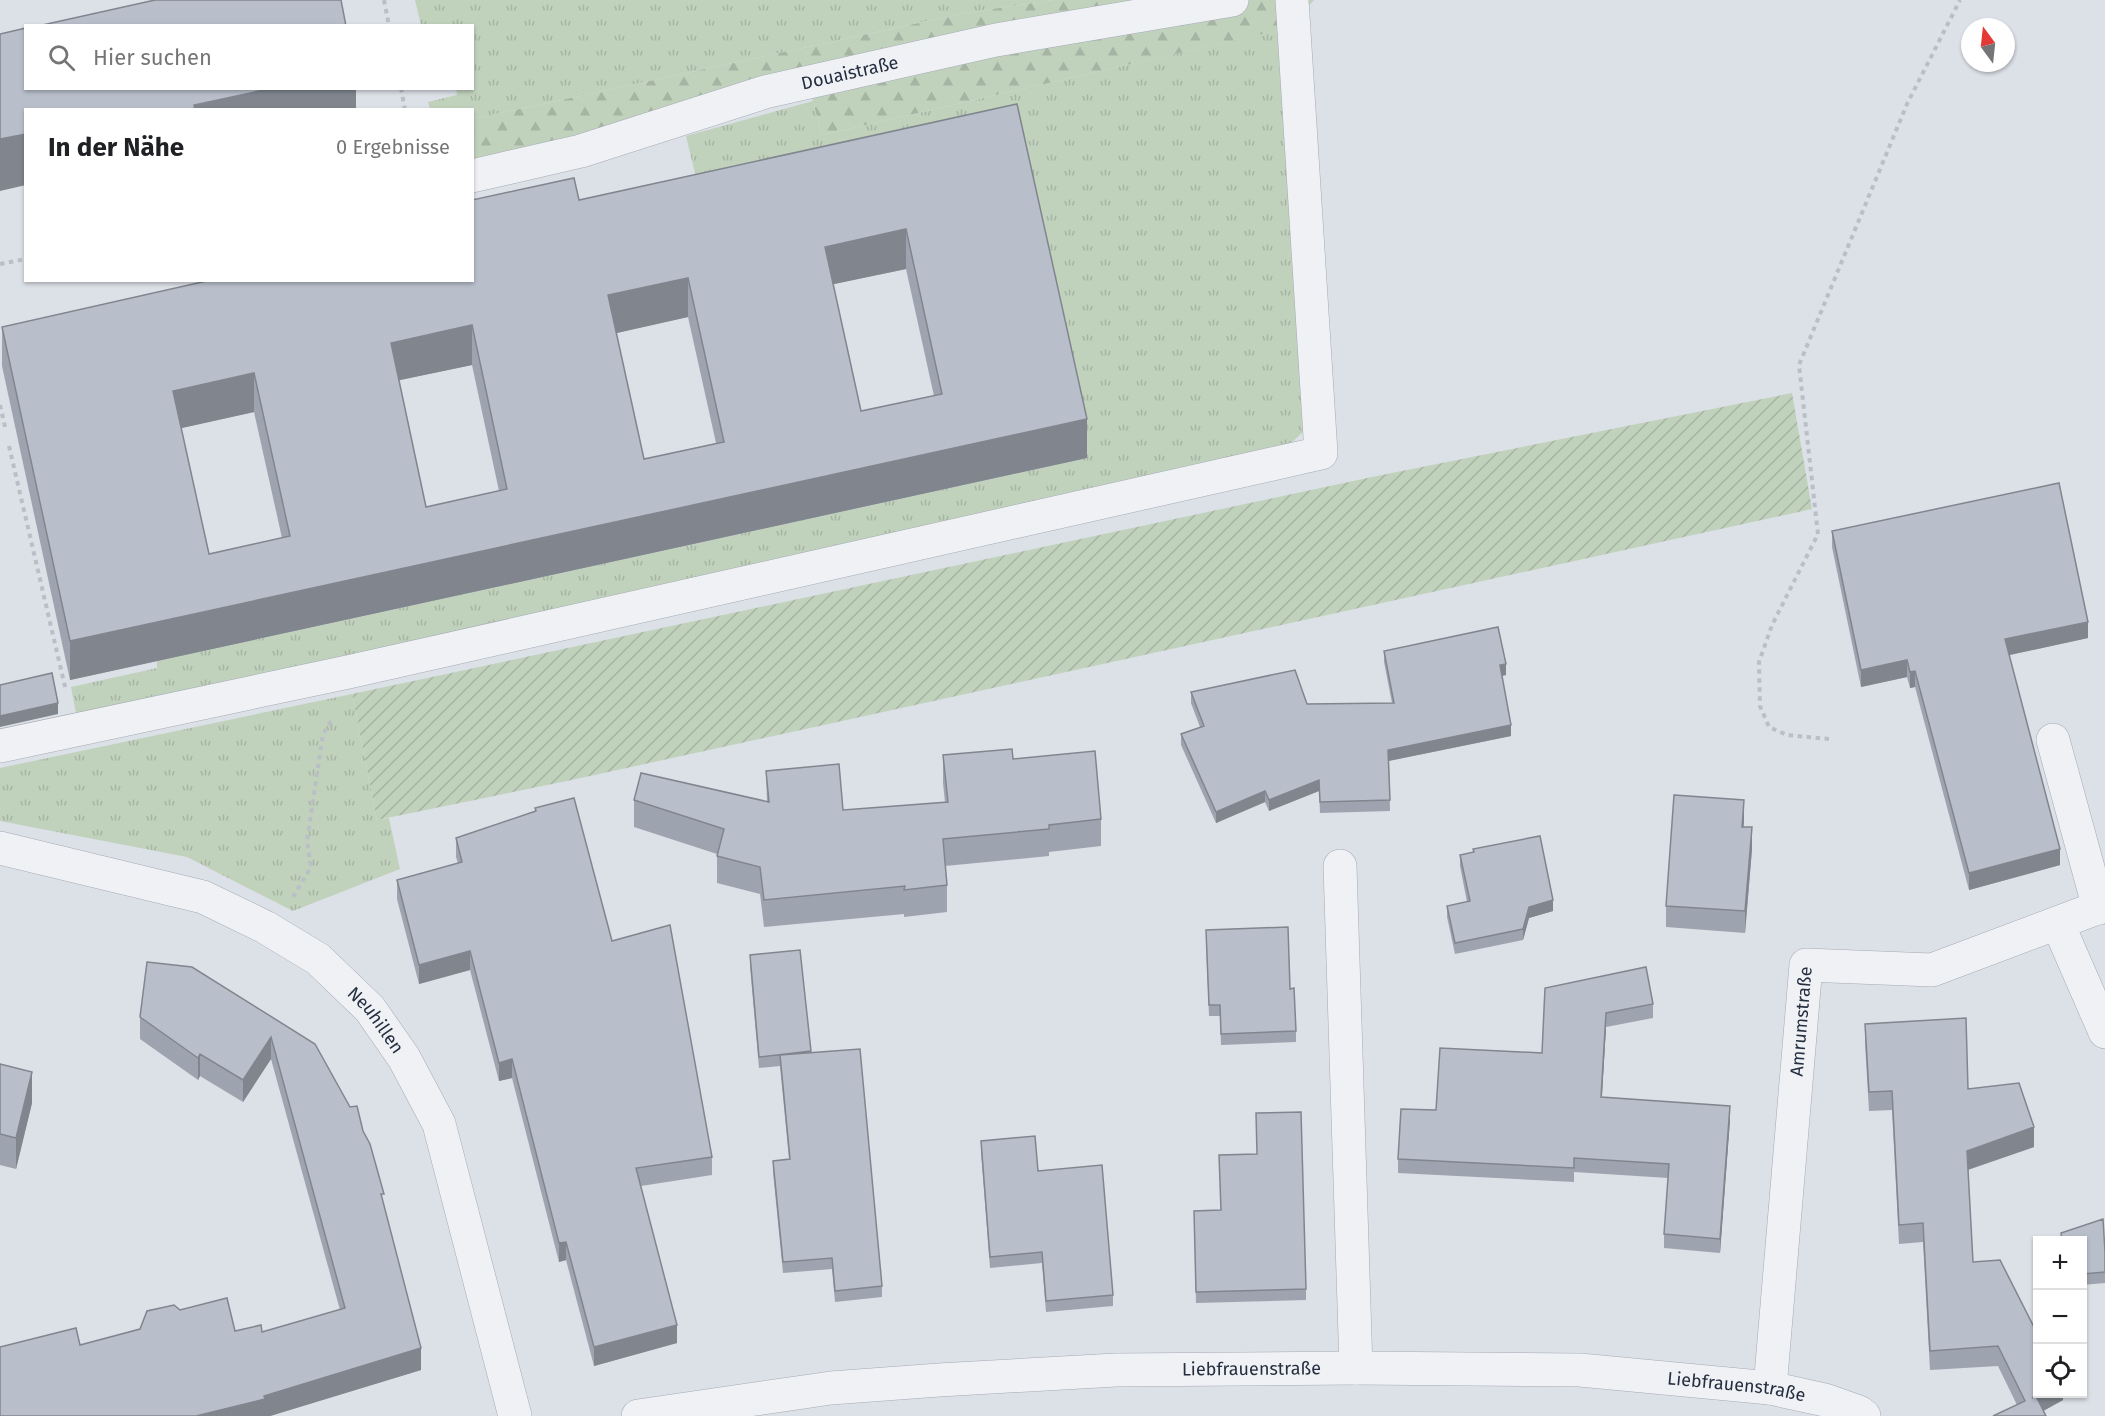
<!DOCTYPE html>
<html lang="de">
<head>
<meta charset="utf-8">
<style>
	body { margin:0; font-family:"Fira Sans",sans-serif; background:#f2f2f2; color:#202124 }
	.controls { position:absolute; right:18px; bottom:18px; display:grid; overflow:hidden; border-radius:0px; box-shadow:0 2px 4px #0004 }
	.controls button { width:54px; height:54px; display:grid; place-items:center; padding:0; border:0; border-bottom:2px solid #e0e0e0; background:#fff; color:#202124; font:30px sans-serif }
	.compass { position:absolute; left:1961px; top:18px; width:54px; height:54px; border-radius:50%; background:#fff; box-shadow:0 2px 4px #0004; rotate:345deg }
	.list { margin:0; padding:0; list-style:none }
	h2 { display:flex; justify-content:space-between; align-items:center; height:78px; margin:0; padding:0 24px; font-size:26px }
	h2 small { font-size:20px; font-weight:400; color:#757577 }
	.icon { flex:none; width:33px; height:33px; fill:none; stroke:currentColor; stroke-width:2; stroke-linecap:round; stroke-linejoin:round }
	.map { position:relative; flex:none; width:2105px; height:1416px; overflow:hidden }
	.search { position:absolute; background:#fff; box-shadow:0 2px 4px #0004; left:24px; top:24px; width:450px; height:66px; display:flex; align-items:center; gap:15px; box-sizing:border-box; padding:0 21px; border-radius:0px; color:#757577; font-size:22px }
	.panel { position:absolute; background:#fff; box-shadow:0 2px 4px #0004; left:24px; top:108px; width:450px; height:174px; border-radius:0px }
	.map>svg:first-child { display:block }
	.grass { fill:url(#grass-tufts) }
	.forest { fill:url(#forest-firs) }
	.garden { fill:url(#garden-furrows) }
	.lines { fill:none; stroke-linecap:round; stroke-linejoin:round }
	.minor-casing { stroke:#a5abb5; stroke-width:34 }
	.path { stroke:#babec6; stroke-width:4; stroke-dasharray:4.5 4.5; stroke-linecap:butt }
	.minor { stroke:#eff1f5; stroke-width:33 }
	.wall { fill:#9ea4af; fill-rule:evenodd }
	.shaded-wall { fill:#81868e }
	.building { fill:#b8bfcb; stroke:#81868e; stroke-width:1.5; fill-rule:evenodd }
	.labels { text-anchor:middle; stroke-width:4.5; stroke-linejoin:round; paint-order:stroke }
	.street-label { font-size:18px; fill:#242e3f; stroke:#ebeff5 }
</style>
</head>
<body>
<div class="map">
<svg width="2105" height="1416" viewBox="0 0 2105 1416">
	<defs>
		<pattern id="grass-tufts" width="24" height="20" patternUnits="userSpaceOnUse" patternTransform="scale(1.5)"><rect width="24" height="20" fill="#c1d2bc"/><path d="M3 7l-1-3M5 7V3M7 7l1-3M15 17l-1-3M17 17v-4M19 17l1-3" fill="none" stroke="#a6b5a3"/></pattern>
		<pattern id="forest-firs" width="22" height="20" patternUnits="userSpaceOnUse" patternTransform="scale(1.5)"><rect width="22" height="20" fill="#c1d2bc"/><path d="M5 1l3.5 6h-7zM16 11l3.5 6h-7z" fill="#a6b5a3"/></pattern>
		<pattern id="garden-furrows" width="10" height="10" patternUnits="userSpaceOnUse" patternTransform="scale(1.5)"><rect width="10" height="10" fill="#c1d2bc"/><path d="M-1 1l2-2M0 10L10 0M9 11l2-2" fill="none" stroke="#a6b5a3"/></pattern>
	</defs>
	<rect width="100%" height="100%" fill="#dce0e7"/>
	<path class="grass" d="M 415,0 L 1053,0 L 965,13 L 473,119 L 472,110 L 430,109 L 428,102 L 457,95 L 456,89 L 472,88 L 472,26 L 421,25 Z
		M 1283,29 L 1308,413 L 1303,432 L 1290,444 L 77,719 L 71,687 L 157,668 L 157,661 L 1087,458 L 1017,143 L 699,190 L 686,136 L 813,101 L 822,135 Z
		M 352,694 L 377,820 L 389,818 L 400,869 L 293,911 L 187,857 L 0,821 L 0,768 Z"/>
	<path class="forest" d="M 1053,0 L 1314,0 L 1288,28 L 822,135 L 805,72 L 473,163 L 473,119 L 965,13 Z"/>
	<path class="garden" d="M 1792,393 L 1812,509 L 567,781 L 377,820 L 352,694 L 1372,477 Z"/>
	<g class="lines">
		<g class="minor-casing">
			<g id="minor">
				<path id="s1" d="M 472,176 L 581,151 L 765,92 L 996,40 L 1232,0"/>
				<path d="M 2053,740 L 2099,908"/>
				<path d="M 0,746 L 348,672 L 1321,453 L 1292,0"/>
				<path id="s2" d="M 0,848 L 203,897 L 265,927 L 318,959 L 370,1009 L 404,1058 L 439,1124 L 515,1416"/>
				<path d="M 1340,866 L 1356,1368"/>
				<path d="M 2058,924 L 2105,1032"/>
				<path id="s3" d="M 1770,1388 L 1806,965 L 1932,970 L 2105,905"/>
				<path id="s4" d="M 638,1416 L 831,1388 L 939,1380 L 1116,1370 L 1356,1368 L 1580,1370 L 1770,1388 L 1825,1400 L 1859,1412 L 1864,1416"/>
			</g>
		</g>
		<path class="path" d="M 384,0 L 389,26
			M 401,88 L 405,110
			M 0,264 L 26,259
			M 0,405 L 6,431
			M 9,446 L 66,691
			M 1829,739 L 1787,735 L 1769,727 L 1760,706 L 1759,662 L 1772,625 L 1818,534 L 1799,365 L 1907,104 L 1960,0
			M 293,897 L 311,867 L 307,841 L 323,734 L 333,718"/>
		<use href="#minor" class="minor"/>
	</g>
	<path class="wall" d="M 1017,104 L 1087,458 L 70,680 L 2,366 L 2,327 ZM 906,269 L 934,396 L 861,411 L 833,284 ZM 688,317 L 716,443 L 644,459 L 616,333 ZM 472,365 L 499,491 L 426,507 L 399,380 ZM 254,412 L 282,538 L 209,554 L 181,428 Z
		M 1832,531 L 2088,638 L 2009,655 L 2060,865 L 1969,890 L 1915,687 L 1910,688 L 1907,677 L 1861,687 L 1832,547 Z
		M 1384,651 L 1506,675 L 1502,676 L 1511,736 L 1389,761 L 1390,811 L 1320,813 L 1319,791 L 1269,811 L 1265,802 L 1216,823 L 1181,745 L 1181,734 L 1200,727 L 1191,703 L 1191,692 L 1307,704 L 1392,703 L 1384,662 Z
		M 943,755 L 1013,759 L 1101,819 L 1101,846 L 1049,852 L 1049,856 L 945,866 L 947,885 L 947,912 L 904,917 L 904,914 L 764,927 L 760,894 L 717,883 L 717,854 L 634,827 L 634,800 L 767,802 L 766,771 L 843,810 L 945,802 L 943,783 Z
		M 535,808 L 612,941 L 712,1157 L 712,1175 L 641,1186 L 677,1343 L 594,1366 L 566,1260 L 559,1262 L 512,1078 L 499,1081 L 470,970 L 419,984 L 397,899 L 397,880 L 458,863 L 456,857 L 456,838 L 535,812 Z
		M 1744,822 L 1743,827 L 1752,849 L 1745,933 L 1666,927 L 1666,906 Z
		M 1473,849 L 1553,911 L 1529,918 L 1523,940 L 1455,954 L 1447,917 L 1447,906 L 1467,902 L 1460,866 L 1460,855 L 1473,852 Z
		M 1206,941 L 1290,989 L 1296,1031 L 1296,1042 L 1221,1045 L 1220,1016 L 1209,1016 Z
		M 800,950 L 811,1053 L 882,1286 L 882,1297 L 835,1302 L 832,1269 L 783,1273 L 773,1172 L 773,1161 L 789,1159 L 780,1066 L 759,1068 L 750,966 L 750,955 Z
		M 1545,988 L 1653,1004 L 1653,1018 L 1606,1027 L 1602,1097 L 1730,1120 L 1720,1253 L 1664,1248 L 1664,1234 L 1668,1178 L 1574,1172 L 1574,1182 L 1398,1173 L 1398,1159 L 1436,1110 L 1542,1053 Z
		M 140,1017 L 315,1044 L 384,1205 L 421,1370 L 270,1416 L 0,1416 L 80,1345 L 140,1329 L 180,1310 L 235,1331 L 262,1332 L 340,1310 L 271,1059 L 243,1102 L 200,1076 L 198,1080 L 140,1039 Z
		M 1865,1024 L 1968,1089 L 2034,1147 L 1968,1170 L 1973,1262 L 2063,1394 L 2063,1400 L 2043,1411 L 2017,1405 L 1998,1366 L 1930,1370 L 1923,1242 L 1899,1244 L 1892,1110 L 1869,1111 L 1865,1043 Z
		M 0,1064 L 32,1103 L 16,1169 L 0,1165 Z
		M 981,1141 L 1038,1171 L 1113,1295 L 1113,1306 L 1046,1312 L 1042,1263 L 990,1268 L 981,1152 Z
		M 1257,1154 L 1306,1289 L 1306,1300 L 1196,1303 L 1194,1211 L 1221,1210 Z
		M 2103,1219 L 2105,1252 L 2105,1283 L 2082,1285 L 2082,1240 L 2061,1240 L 2061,1233 Z"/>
	<path class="shaded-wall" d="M 273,88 L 356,88 L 356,110 L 194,110 L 194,105 Z
		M 26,134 L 26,185 L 0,191 L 0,201 L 0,139 Z
		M 906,229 L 906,269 L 825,286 L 825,247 Z
		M 688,278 L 688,317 L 608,335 L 608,295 Z
		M 472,325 L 472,365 L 391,382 L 391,343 Z
		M 254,373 L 254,412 L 173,430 L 173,391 Z
		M 1087,419 L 1087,458 L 70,680 L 70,641 Z
		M 2088,622 L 2088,638 L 2005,656 L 2005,639 Z
		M 1907,660 L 1907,677 L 1861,687 L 1861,670 Z
		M 1506,664 L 1506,675 L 1500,676 L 1500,665 Z
		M 1915,671 L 1915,687 L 1910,688 L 1910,672 Z
		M 58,703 L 58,714 L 0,727 L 0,716 Z
		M 1511,725 L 1511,736 L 1388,761 L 1388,750 Z
		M 1319,780 L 1319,791 L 1269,811 L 1269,800 Z
		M 1265,791 L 1265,802 L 1216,823 L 1216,812 Z
		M 1744,800 L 1744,822 L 1742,848 L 1742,827 Z
		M 1752,827 L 1752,849 L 1745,933 L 1745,911 Z
		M 2060,849 L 2060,865 L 1969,890 L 1969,873 Z
		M 1553,900 L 1553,911 L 1529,918 L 1523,940 L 1523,929 L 1529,907 Z
		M 470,951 L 470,970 L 419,984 L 419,965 Z
		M 1606,1013 L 1606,1027 L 1601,1111 L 1601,1097 Z
		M 271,1037 L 271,1059 L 243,1102 L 243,1080 Z
		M 200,1054 L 200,1076 L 198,1080 L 198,1058 Z
		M 512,1059 L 512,1078 L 499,1081 L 499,1063 Z
		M 32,1072 L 32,1103 L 16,1169 L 16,1138 Z
		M 1730,1106 L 1730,1120 L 1720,1253 L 1720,1239 Z
		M 2034,1127 L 2034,1147 L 1967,1170 L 1967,1151 Z
		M 566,1242 L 566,1260 L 559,1262 L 559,1243 Z
		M 677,1325 L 677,1343 L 594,1366 L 594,1347 Z
		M 421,1348 L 421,1370 L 270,1416 L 196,1416 Z
		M 2040,1394 L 2063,1394 L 2063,1400 L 2034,1416 L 2032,1398 Z"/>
	<path class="building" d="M 155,0 L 341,0 L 346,26 L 38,26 Z
		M 26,28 L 26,88 L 273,88 L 194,105 L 195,110 L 26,110 L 26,134 L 0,139 L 0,34 Z
		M 1017,104 L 1087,419 L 70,641 L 2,327 L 211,280 L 472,280 L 472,200 L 574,178 L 579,200 ZM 906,229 L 942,394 L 861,411 L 825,247 ZM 688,278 L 724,442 L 644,459 L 608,295 ZM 472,325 L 507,489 L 426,507 L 391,343 ZM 254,373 L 290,536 L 209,554 L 173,391 Z
		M 2059,483 L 2088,622 L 2005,639 L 2060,849 L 1969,873 L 1915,671 L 1910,672 L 1907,660 L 1861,670 L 1832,531 Z
		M 1498,627 L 1506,664 L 1500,665 L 1511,725 L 1388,750 L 1390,800 L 1320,802 L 1319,780 L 1269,800 L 1265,791 L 1216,812 L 1181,734 L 1204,726 L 1191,692 L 1295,670 L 1307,704 L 1394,703 L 1384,651 Z
		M 52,673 L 58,703 L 0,716 L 0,685 Z
		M 1012,749 L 1013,759 L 1095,751 L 1101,819 L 1049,825 L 1049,829 L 943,839 L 947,885 L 904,890 L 905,886 L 764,900 L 760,867 L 717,856 L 724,829 L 634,800 L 641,773 L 769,802 L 766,771 L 839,764 L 843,810 L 948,802 L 943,755 Z
		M 1674,795 L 1744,800 L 1742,827 L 1752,827 L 1745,911 L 1666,906 Z
		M 574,798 L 612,941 L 670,925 L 712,1157 L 636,1168 L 677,1325 L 594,1347 L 566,1242 L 559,1243 L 512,1059 L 499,1063 L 470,951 L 419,965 L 397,880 L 462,862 L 456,838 L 536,811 L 535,808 Z
		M 1540,836 L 1553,900 L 1529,907 L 1523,929 L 1455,943 L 1447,906 L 1470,901 L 1460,855 L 1474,852 L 1473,849 Z
		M 1288,927 L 1290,989 L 1294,988 L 1296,1031 L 1221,1034 L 1220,1005 L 1209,1005 L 1206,930 Z
		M 800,950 L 811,1051 L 759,1057 L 750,955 Z
		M 147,962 L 192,967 L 315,1044 L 350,1107 L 357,1106 L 363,1131 L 370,1144 L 384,1194 L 381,1194 L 421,1348 L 264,1396 L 265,1399 L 196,1416 L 0,1416 L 0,1347 L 76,1328 L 80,1345 L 140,1329 L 147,1311 L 174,1305 L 180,1310 L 227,1298 L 235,1331 L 261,1325 L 262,1332 L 345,1308 L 271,1037 L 243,1080 L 200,1054 L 198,1058 L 140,1017 Z
		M 1646,967 L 1653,1004 L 1606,1013 L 1601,1097 L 1730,1106 L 1720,1239 L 1664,1234 L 1669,1164 L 1574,1158 L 1574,1168 L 1398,1159 L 1401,1109 L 1436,1110 L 1440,1048 L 1542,1053 L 1545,988 Z
		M 1966,1018 L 1968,1089 L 2019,1083 L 2034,1127 L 1967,1151 L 1973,1262 L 2000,1260 L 2037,1333 L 2037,1394 L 2040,1394 L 2032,1398 L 2036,1396 L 2046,1416 L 1993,1416 L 2025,1401 L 1998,1346 L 1930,1351 L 1923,1223 L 1899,1225 L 1892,1091 L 1869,1092 L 1865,1024 Z
		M 860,1049 L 882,1286 L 835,1291 L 832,1258 L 783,1262 L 773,1161 L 790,1159 L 780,1055 Z
		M 0,1064 L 32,1072 L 16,1138 L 0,1134 Z
		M 1301,1112 L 1306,1289 L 1196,1292 L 1194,1211 L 1221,1210 L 1219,1155 L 1257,1154 L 1256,1113 Z
		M 1035,1136 L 1038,1171 L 1102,1165 L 1113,1295 L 1046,1301 L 1042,1252 L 990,1257 L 981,1141 Z
		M 2103,1219 L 2105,1252 L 2105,1272 L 2082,1274 L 2082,1240 L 2062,1240 L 2061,1233 Z"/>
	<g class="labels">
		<g class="street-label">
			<text dy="6" stroke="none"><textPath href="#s1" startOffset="392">Douaistraße</textPath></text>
			<text dy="6" stroke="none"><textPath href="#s2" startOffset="424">Neuhillen</textPath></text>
			<text dy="6" stroke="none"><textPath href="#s3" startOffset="368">Amrumstraße</textPath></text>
			<text dy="6" stroke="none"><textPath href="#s4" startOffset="616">Liebfrauenstraße</textPath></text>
			<text dy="6" stroke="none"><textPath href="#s4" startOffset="1102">Liebfrauenstraße</textPath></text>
		</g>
	</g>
</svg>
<div class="controls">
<button>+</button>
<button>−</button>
<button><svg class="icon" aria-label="locate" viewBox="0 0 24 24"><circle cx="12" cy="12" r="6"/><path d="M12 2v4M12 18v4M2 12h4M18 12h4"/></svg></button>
</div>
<svg class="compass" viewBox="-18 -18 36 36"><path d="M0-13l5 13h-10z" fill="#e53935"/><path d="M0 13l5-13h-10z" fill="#757577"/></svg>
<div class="search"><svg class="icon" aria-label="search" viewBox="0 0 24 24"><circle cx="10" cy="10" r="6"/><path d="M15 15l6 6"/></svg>Hier suchen</div>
<section class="panel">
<h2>In der Nähe<small>0 Ergebnisse</small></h2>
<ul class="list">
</ul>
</section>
</div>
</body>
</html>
